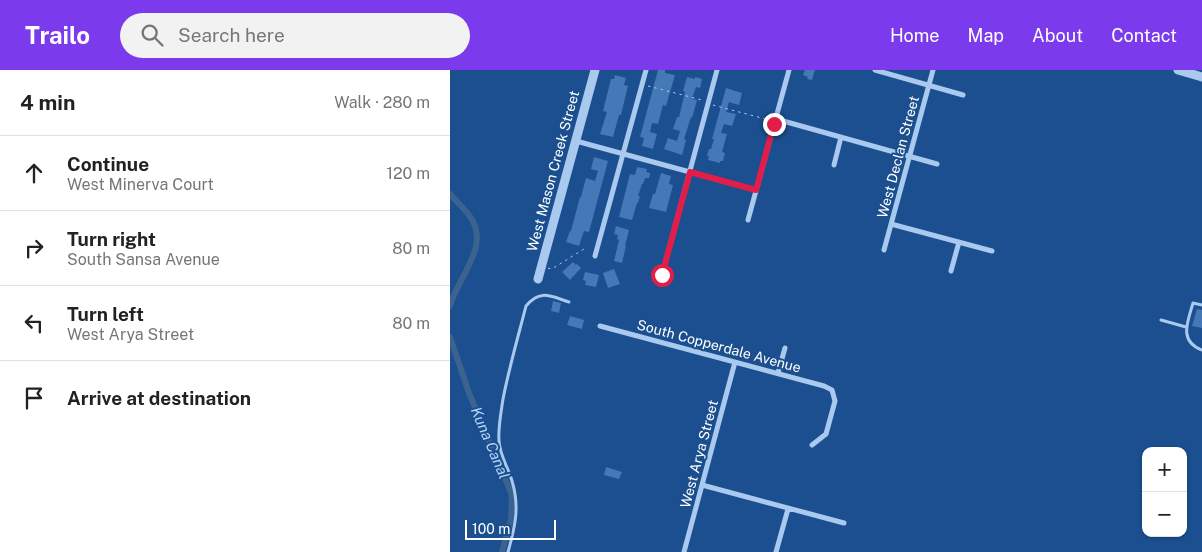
<!DOCTYPE html>
<html lang="en">
<head>
<meta charset="utf-8">
<style>
	body { margin:0; font-family:"Public Sans",sans-serif; background:#f2f2f2; color:#222 }
	.controls { position:absolute; right:15px; bottom:15px; display:grid; overflow:hidden; border-radius:10px; box-shadow:0 1px 4px #0004 }
	.controls button { width:45px; height:45px; display:grid; place-items:center; padding:0; border:0; border-bottom:1px solid #e0e0e0; background:#fff; color:#222; font:25px sans-serif }
	.scale { position:absolute; left:15px; bottom:12px; width:91px; box-sizing:border-box; padding-left:5px; border:2px solid #fff; border-top:0; font-size:14px; line-height:18px; white-space:nowrap; color:#fff; -webkit-text-stroke:4px #1b4f8f; paint-order:stroke }
	.stop { position:absolute; width:15px; height:15px; margin:-11px; border:4px solid #e11d48; border-radius:50%; background:#fff }
	.stop.end { background:#e11d48; border-color:#fff; box-shadow:0 1px 5px #0008 }
	.list { margin:0; padding:0; list-style:none }
	h2 { display:flex; justify-content:space-between; align-items:center; height:65px; margin:0; padding:0 20px; font-size:21px }
	h2 small { font-size:16px; font-weight:400; color:#767676 }
	.list li { display:grid; grid-template-columns:32px 1fr auto; gap:15px; align-items:center; box-sizing:border-box; height:75px; padding:0 20px; border-top:1px solid #e0e0e0 }
	.list b { display:block; font-size:19px; white-space:nowrap }
	.list p { margin:0; font-size:16px; white-space:nowrap; color:#767676 }
	.list em { font-size:16px; font-style:normal; color:#767676 }
	.icon { flex:none; width:28px; height:28px; fill:none; stroke:currentColor; stroke-width:2; stroke-linecap:round; stroke-linejoin:round }
	.map { position:relative; flex:none; width:752px; height:482px; overflow:hidden }
	header { display:flex; align-items:center; gap:30px; box-sizing:border-box; height:70px; padding:0 25px; background:#7c3aed; color:#fff }
	header strong { font-size:24px }
	nav { display:flex; gap:28px; margin-inline-start:auto; font-size:18px }
	.search { width:350px; height:45px; background:#f2f2f2; display:flex; align-items:center; gap:12px; box-sizing:border-box; padding:0 18px; border-radius:28px; color:#767676; font-size:19px }
	main { display:flex }
	aside { flex:1; background:#fff }
	.map>svg:first-child { display:block }
	.lines { fill:none; stroke-linecap:round; stroke-linejoin:round }
	.canal { stroke:#3c6290; stroke-width:6 }
	.building { fill:#4478b7 }
	.path { stroke:#a9c9ee; stroke-width:1; stroke-dasharray:2.5 4; stroke-linecap:butt }
	.service { stroke:#a9c9ee; stroke-width:3 }
	.minor { stroke:#a9c9ee; stroke-width:5 }
	.tertiary { stroke:#a9c9ee; stroke-width:9 }
	.route { stroke:#e11d48; stroke-width:6 }
	.labels { text-anchor:middle; stroke-width:4; stroke-linejoin:round; paint-order:stroke }
	.street-label { font-size:14px; fill:#fff; stroke:#1b4f8f }
	.water-label { font-size:15px; font-style:italic; fill:#b5d3f5; stroke:#1b4f8f }
</style>
</head>
<body>
<header>
<strong>Trailo</strong>
<div class="search"><svg class="icon" aria-label="search" viewBox="0 0 24 24"><circle cx="10" cy="10" r="6"/><path d="M15 15l6 6"/></svg>Search here</div>
<nav><a>Home</a><a>Map</a><a>About</a><a>Contact</a></nav>
</header>
<main>
<aside>
<h2>4 min<small>Walk · 280 m</small></h2>
<ul class="list">
<li><svg class="icon" aria-label="ahead" viewBox="0 0 24 24"><path d="M12 20V5M6 11l6-6 6 6"/></svg><div><b>Continue</b><p>West Minerva Court</p></div><em>120 m</em></li>
<li><svg class="icon" aria-label="right" viewBox="0 0 24 24"><path d="M7 20v-9h11M14 6l5 5-5 5"/></svg><div><b>Turn right</b><p>South Sansa Avenue</p></div><em>80 m</em></li>
<li><svg class="icon" aria-label="left" viewBox="0 0 24 24"><path d="M17 20v-9H6M10 6l-5 5 5 5"/></svg><div><b>Turn left</b><p>West Arya Street</p></div><em>80 m</em></li>
<li><svg class="icon" aria-label="arrive" viewBox="0 0 24 24"><path d="M6 21V4h12l-3 4 3 4H6"/></svg><div><b>Arrive at destination</b></div></li>
</ul>
</aside>
<div class="map">
<svg width="752" height="482" viewBox="0 0 752 482">
	<rect width="100%" height="100%" fill="#1b4f8f"/>
	<g class="lines">
		<path class="canal" d="M 0,124 C 7,132 15,139 21,148 C 40,177 8,207 0,236
			M 0,267 L 19,323 L 62,425 L 61,449 L 52,482"/>
	</g>
	<path class="building" d="M 208,0 L 215,0 L 215,3 L 225,5 L 216,36 L 213,35 L 208,54 L 202,53 L 200,62 L 207,64 L 203,79 L 192,76 L 194,68 L 190,67 Z
		M 355,0 L 365,0 L 362,10 L 357,9 L 358,7 L 353,5 Z
		M 165,5 L 176,8 L 174,15 L 178,16 L 171,45 L 169,45 L 163,67 L 150,64 L 157,42 L 153,41 L 161,9 L 164,9 Z
		M 237,7 L 245,9 L 245,7 L 252,9 L 250,18 L 246,17 L 242,29 L 247,30 L 242,48 L 241,47 L 234,69 L 236,70 L 232,85 L 214,79 L 218,68 L 227,71 L 230,61 L 223,59 L 227,47 L 229,47 L 235,22 L 233,21 Z
		M 276,18 L 292,23 L 289,35 L 279,32 L 276,42 L 286,44 L 282,56 L 274,54 L 271,63 L 277,64 L 272,82 L 275,83 L 273,91 L 270,91 L 270,93 L 258,90 L 259,86 L 257,86 L 259,79 L 261,79 L 264,69 L 262,69 Z
		M 144,87 L 158,91 L 139,162 L 134,161 L 129,176 L 116,172 L 120,161 L 121,161 L 130,127 L 131,127 L 136,108 L 145,111 L 148,101 L 141,99 Z
		M 187,97 L 197,99 L 196,102 L 200,103 L 199,108 L 195,108 L 193,114 L 192,114 L 188,126 L 190,126 L 188,133 L 187,133 L 182,150 L 169,147 L 180,104 L 185,105 Z
		M 211,103 L 221,106 L 219,114 L 223,115 L 216,142 L 199,138 L 203,124 L 205,124 Z
		M 166,156 L 179,160 L 175,176 L 176,176 L 172,193 L 164,191 L 169,170 L 167,169 L 168,165 L 164,164 Z
		M 123,192 L 126,195 L 127,194 L 131,198 L 120,210 L 112,202 Z
		M 164,199 L 170,214 L 158,218 L 153,203 Z
		M 135,202 L 149,205 L 146,217 L 135,215 L 136,211 L 133,210 Z
		M 103,231 L 111,233 L 109,243 L 101,241 Z
		M 747,239 L 752,240 L 752,258 L 742,256 Z
		M 120,246 L 134,250 L 132,259 L 117,255 Z
		M 156,397 L 172,402 L 169,409 L 154,405 Z"/>
	<g class="lines">
		<path class="path" d="M 198,16 L 252,30
			M 263,35 L 319,50
			M 98,198 L 101,199 L 105,197 L 134,179"/>
		<path class="service" d="M 752,235 L 743,233 C 738,251 728,271 752,280
			M 711,250 L 736,257
			M 58,482 C 65,457 70,437 62,411 C 58,397 50,386 49,371 C 48,357 51,343 53,329 C 59,298 68,267 76,236 C 90,219 100,226 119,232"/>
		<path class="minor" d="M 425,0 L 513,25
			M 326,49 L 487,94
			M 126,71 L 306,120
			M 384,95 L 391,67
			M 298,150 L 339,0
			M 441,154 L 542,181
			M 434,180 L 483,0
			M 145,186 L 196,0
			M 501,201 L 509,172
			M 212,205 L 267,0
			M 150,256 L 374,316 L 382,320 L 385,331 L 376,364 L 362,375
			M 328,303 L 335,278
			M 252,415 L 394,453
			M 234,482 L 285,292
			M 326,482 L 338,439"/>
		<path class="tertiary" d="M 728,0 L 752,7
			M 88,209 L 145,0"/>
	</g>
	<g class="lines">
		<path class="route" d="M 212,205 L 240,102 L 306,120 L 324,54"/>
	</g>
	<g class="labels">
		<g class="street-label">
			<text transform="translate(448 87) rotate(-75)" y="5">West Declan Street</text>
			<text transform="translate(103 101) rotate(-75)" y="5">West Mason Creek Street</text>
			<text transform="translate(269 276) rotate(15)" y="5">South Copperdale Avenue</text>
			<text transform="translate(249 384) rotate(-75)" y="5">West Arya Street</text>
		</g>
		<g class="water-label">
			<text transform="translate(40 373) rotate(67)" y="5">Kuna Canal</text>
		</g>
	</g>
</svg>
<div class="controls">
<button>+</button>
<button>−</button>
</div>
<div class="scale">100 m</div>
<div class="stop" style="left:212px;top:205px"></div>
<div class="stop end" style="left:324px;top:54px"></div>
</div>
</main>
</body>
</html>
